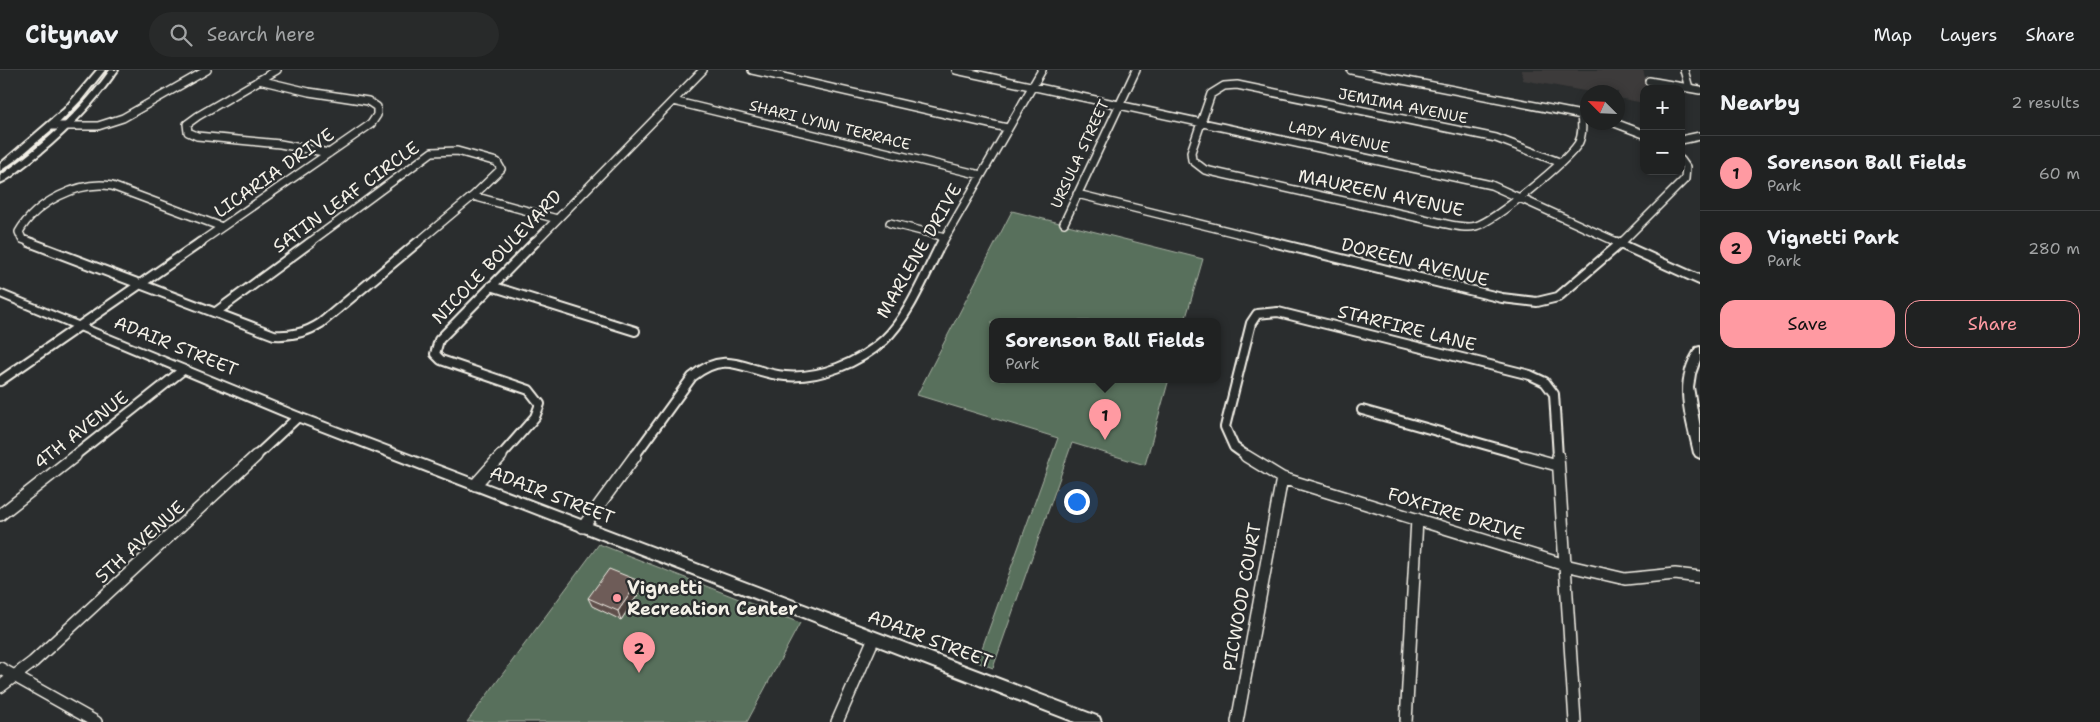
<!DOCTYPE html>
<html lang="en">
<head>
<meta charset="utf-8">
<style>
	body { margin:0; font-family:"Shantell Sans",sans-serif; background:#282a2a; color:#f1f3f6 }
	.controls { position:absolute; right:15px; top:15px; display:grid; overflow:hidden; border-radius:10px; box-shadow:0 2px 8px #0003 }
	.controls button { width:45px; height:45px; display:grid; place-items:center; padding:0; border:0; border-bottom:1px solid #3d3f40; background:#202222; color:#f1f3f6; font:25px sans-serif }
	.compass { position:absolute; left:1580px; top:15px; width:45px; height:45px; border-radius:50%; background:#202222; box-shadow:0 2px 8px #0003; rotate:294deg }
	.you { position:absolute; left:1076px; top:431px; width:18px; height:18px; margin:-12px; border:4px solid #fff; border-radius:50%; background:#1a73e8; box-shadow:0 0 0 8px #1a73e833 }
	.badge { display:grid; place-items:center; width:32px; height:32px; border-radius:50%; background:#ff9aa2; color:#111; font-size:16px; font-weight:700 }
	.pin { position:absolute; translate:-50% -41px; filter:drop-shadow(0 1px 2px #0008) }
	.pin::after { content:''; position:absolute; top:26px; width:18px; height:15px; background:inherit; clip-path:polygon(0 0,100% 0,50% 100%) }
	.popup { position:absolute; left:989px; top:248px; width:232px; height:65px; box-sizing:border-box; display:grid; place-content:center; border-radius:10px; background:#202222; filter:drop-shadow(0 1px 4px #0005); font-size:16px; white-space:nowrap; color:#a2a4a5 }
	.popup b { font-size:19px; color:#f1f3f6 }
	.popup::after { content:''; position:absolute; left:50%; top:100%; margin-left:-10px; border:10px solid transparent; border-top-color:#202222 }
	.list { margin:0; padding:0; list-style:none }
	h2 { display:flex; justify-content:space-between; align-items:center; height:65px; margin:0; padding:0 20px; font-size:21px }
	h2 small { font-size:16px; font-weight:400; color:#a2a4a5 }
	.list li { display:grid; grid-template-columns:32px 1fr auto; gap:15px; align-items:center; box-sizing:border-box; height:75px; padding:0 20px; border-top:1px solid #3d3f40 }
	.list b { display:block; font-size:19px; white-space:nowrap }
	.list p { margin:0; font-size:16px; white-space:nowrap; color:#a2a4a5 }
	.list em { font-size:16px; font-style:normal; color:#a2a4a5 }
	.actions { display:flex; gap:10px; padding:15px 20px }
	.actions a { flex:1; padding:11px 0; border:1px solid #ff9aa2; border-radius:15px; text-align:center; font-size:18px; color:#ff9aa2 }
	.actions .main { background:#ff9aa2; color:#111 }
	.icon { flex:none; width:28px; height:28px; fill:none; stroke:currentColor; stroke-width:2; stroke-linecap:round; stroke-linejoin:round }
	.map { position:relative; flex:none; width:1700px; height:652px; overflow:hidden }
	header { display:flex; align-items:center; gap:30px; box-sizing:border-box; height:70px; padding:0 25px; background:#202222; border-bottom:1px solid #3d3f40 }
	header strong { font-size:24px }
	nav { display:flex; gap:28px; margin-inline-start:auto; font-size:18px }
	.search { width:350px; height:45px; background:#282a2a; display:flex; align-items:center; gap:12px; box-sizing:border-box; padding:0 18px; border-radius:28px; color:#a2a4a5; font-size:19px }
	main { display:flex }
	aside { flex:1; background:#202222 }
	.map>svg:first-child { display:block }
	.built { fill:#3e3b3b }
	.green { fill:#59705c; stroke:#a6b0a2 }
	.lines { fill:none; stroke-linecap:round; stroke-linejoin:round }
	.minor-far2-casing { stroke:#f4f1e8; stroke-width:10 }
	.minor-far1-casing { stroke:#f4f1e8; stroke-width:12 }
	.minor-casing { stroke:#f4f1e8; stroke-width:14 }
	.tertiary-casing { stroke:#f4f1e8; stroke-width:4 }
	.minor-far2 { stroke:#2a2d2e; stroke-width:7 }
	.minor-far1 { stroke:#2a2d2e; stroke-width:8 }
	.minor { stroke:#2a2d2e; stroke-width:11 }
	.tertiary { fill:#2a2d2e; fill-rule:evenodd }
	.wall { fill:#5f4f4c; stroke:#f4f1e8 }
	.shaded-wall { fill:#4d403e; stroke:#f4f1e8 }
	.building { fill:#6e5c58; stroke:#f4f1e8 }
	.poi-dot { fill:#ff9aa2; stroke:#2a2d2e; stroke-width:2 }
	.labels { text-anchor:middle; stroke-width:4.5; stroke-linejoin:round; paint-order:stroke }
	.far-street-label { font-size:15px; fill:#f4f1e8; stroke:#2a2d2e }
	.street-label { font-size:18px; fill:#f4f1e8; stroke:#2a2d2e }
	.poi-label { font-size:18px; font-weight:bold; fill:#f4f1e8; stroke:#2a2d2e; text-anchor:start }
</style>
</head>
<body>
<header>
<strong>Citynav</strong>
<div class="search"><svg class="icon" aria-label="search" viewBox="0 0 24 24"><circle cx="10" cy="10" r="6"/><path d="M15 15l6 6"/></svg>Search here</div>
<nav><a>Map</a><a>Layers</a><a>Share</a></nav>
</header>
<main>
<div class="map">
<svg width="1700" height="652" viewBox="0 0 1700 652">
	<rect width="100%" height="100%" fill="#2a2d2e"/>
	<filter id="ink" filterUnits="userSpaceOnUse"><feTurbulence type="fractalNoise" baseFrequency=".02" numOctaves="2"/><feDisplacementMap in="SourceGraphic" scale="10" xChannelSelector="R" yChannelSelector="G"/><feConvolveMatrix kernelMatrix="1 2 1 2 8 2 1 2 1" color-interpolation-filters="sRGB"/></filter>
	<g filter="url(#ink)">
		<path class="built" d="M 1522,0 L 1643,0 L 1648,19 L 1644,19 L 1644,33 L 1618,28 L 1618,22 L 1590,22 L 1523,10 Z"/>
		<path class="green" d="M 1012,141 L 1203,189 L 1185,251 L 992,251 L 992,309 L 1169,309 L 1145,395 L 1072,373 L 993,598 L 977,592 L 1058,368 L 917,325 Z
			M 599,474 L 800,553 L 747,652 L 467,652 Z"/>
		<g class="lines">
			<g class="minor-far2-casing">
				<path id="minor-far2" d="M 277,0 L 198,46 L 187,54 L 188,62 L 197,66 L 280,74 L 329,83
					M 752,0 L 1007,58
					M 956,0 L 1491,115 L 1619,173
					M 1351,0 L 1587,46
					M 1684,0 L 1689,18
					M 1649,11 L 1700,20
					M 673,31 L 981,105
					M 1612,52 L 1644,64
					M 52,56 L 98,56 L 123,48 L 207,0
					M 1681,70 L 1700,66
					M 1559,92 L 1496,68 L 1237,15 L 1224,16 L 1211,24 L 1191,82 L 1192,90 L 1205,100 L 1442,153 C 1452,155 1466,159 1476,156 C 1496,150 1566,92 1578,74 C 1583,65 1582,54 1581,44
					M 1077,124 L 1277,173
					M 473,126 L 557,149
					M 890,153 L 945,167
					M 1064,153 L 1136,0
					M 33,173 L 22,169 L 19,162 C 35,133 79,110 112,116 L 222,157
					M 199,173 L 371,54 L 377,45 L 377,37 L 368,31 L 309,22 L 259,10
					M 309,173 L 432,82 L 457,81 L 497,92 L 501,99 L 473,126 L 417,173
					M 534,173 L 703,0
					M 942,173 L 1042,0
					M 1621,173 L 1685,109 L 1686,97 L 1681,90"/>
			</g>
			<g class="minor-far1-casing">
				<path id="minor-far1" d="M 29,172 L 274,265 C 292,266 306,263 321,253 L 418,172
					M 1272,172 L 1502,228 L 1537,232 L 1558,227 L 1622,172
					M 1616,172 L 1700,210
					M 491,216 L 635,261
					M 216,242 L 311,172
					M 0,311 L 201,172
					M 1362,340 L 1529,387
					M 73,387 L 183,300
					M 255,387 L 298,347
					M 500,387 L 535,347 L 540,334 L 529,320 L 441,290 L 435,284 L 439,270 L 535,172
					M 634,387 L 692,307 C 728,277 747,303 785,306 C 819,309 859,293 884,270 C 909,247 926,202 942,172
					M 1248,387 L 1234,377 L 1225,357 L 1251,253 L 1257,244 L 1278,242 L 1530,305 L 1545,312 L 1554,324 L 1558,387"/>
			</g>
			<g class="minor-casing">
				<path id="minor" d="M 1246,386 L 1282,408 L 1565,495
					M 1524,386 L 1557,395
					M 1558,386 L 1565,495
					M 475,415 L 501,386
					M 0,445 L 75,386
					M 583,457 L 635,386
					M 1565,495 L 1625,509 L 1675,504 L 1700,507
					M 1565,495 L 1575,652
					M 0,598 L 96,652
					M 0,617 L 33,592 L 256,386
					M 837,652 L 874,568
					M 1237,652 L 1282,408
					M 1406,652 L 1417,449"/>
			</g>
			<g class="tertiary-casing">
				<path id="tertiary" d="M 97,0 L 105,0 L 82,29 L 57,55 L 17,89 L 0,101 L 0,94 L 64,39 Z
					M 110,0 L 118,0 C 92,37 62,68 26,95 C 18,101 9,110 0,113 L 0,106 C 42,76 80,43 110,0 Z
					M 0,220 L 302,344 L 1094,645 L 1099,647 L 1101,652 L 1075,652 L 294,350 L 0,227 Z
					M 1700,277 L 1700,290 L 1695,304 L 1693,317 L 1700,358 L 1700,388 L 1696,386 L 1694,383 C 1686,345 1673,314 1696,278 Z"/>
			</g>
			<use href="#minor-far2" class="minor-far2"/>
			<use href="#minor-far1" class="minor-far1"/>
			<use href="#minor" class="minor"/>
			<use href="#tertiary" class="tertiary"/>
		</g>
		<path class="wall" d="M 641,520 L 621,550 L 592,536 L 588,528 Z"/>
		<path class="shaded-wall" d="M 639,511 L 641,520 L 621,550 L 618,541 Z"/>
		<path class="building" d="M 609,499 L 639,511 L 618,541 L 588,528 Z"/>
	</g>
	<circle class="poi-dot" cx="617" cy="528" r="5"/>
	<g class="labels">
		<g class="far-street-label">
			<text transform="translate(1403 36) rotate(11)" y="5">JEMIMA AVENUE</text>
			<text transform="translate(830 55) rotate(14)" y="5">SHARI LYNN TERRACE</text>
			<text transform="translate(1339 67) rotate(12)" y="5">LADY AVENUE</text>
			<text transform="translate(1080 84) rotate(-65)" y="5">URSULA STREET</text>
		</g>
		<g class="street-label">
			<text transform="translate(274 103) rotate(-35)" y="6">LICARIA DRIVE</text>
			<text transform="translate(1381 123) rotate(12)" y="6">MAUREEN AVENUE</text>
			<text transform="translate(346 127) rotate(-36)" y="6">SATIN LEAF CIRCLE</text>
			<text transform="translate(919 181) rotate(-60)" y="6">MARLENE DRIVE</text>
			<text transform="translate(497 187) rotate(-46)" y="6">NICOLE BOULEVARD</text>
			<text transform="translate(1415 192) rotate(14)" y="6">DOREEN AVENUE</text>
			<text transform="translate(1407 258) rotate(14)" y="6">STARFIRE LANE</text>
			<text transform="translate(176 276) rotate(22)" y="6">ADAIR STREET</text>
			<text transform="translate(81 360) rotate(-38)" y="6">4TH AVENUE</text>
			<text transform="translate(552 425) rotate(21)" y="6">ADAIR STREET</text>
			<text transform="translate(1456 444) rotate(17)" y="6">FOXFIRE DRIVE</text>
			<text transform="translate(140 472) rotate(-42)" y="6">5TH AVENUE</text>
			<text transform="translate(1242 527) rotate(-80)" y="6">PICWOOD COURT</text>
			<text transform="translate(930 569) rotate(21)" y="6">ADAIR STREET</text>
		</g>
		<g class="poi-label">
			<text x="627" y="524">Vignetti<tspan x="627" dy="21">Recreation Center</tspan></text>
		</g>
	</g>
</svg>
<div class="controls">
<button>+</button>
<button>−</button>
</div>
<svg class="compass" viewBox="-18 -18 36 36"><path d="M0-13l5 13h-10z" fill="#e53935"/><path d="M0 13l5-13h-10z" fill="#a2a4a5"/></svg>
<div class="you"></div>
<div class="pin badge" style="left:1105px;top:370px">1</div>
<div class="popup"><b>Sorenson Ball Fields</b>Park</div>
<div class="pin badge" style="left:639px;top:603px">2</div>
</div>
<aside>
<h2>Nearby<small>2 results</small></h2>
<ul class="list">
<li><span class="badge">1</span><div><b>Sorenson Ball Fields</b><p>Park</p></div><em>60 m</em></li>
<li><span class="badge">2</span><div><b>Vignetti Park</b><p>Park</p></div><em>280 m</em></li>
</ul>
<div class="actions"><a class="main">Save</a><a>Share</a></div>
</aside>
</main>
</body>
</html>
